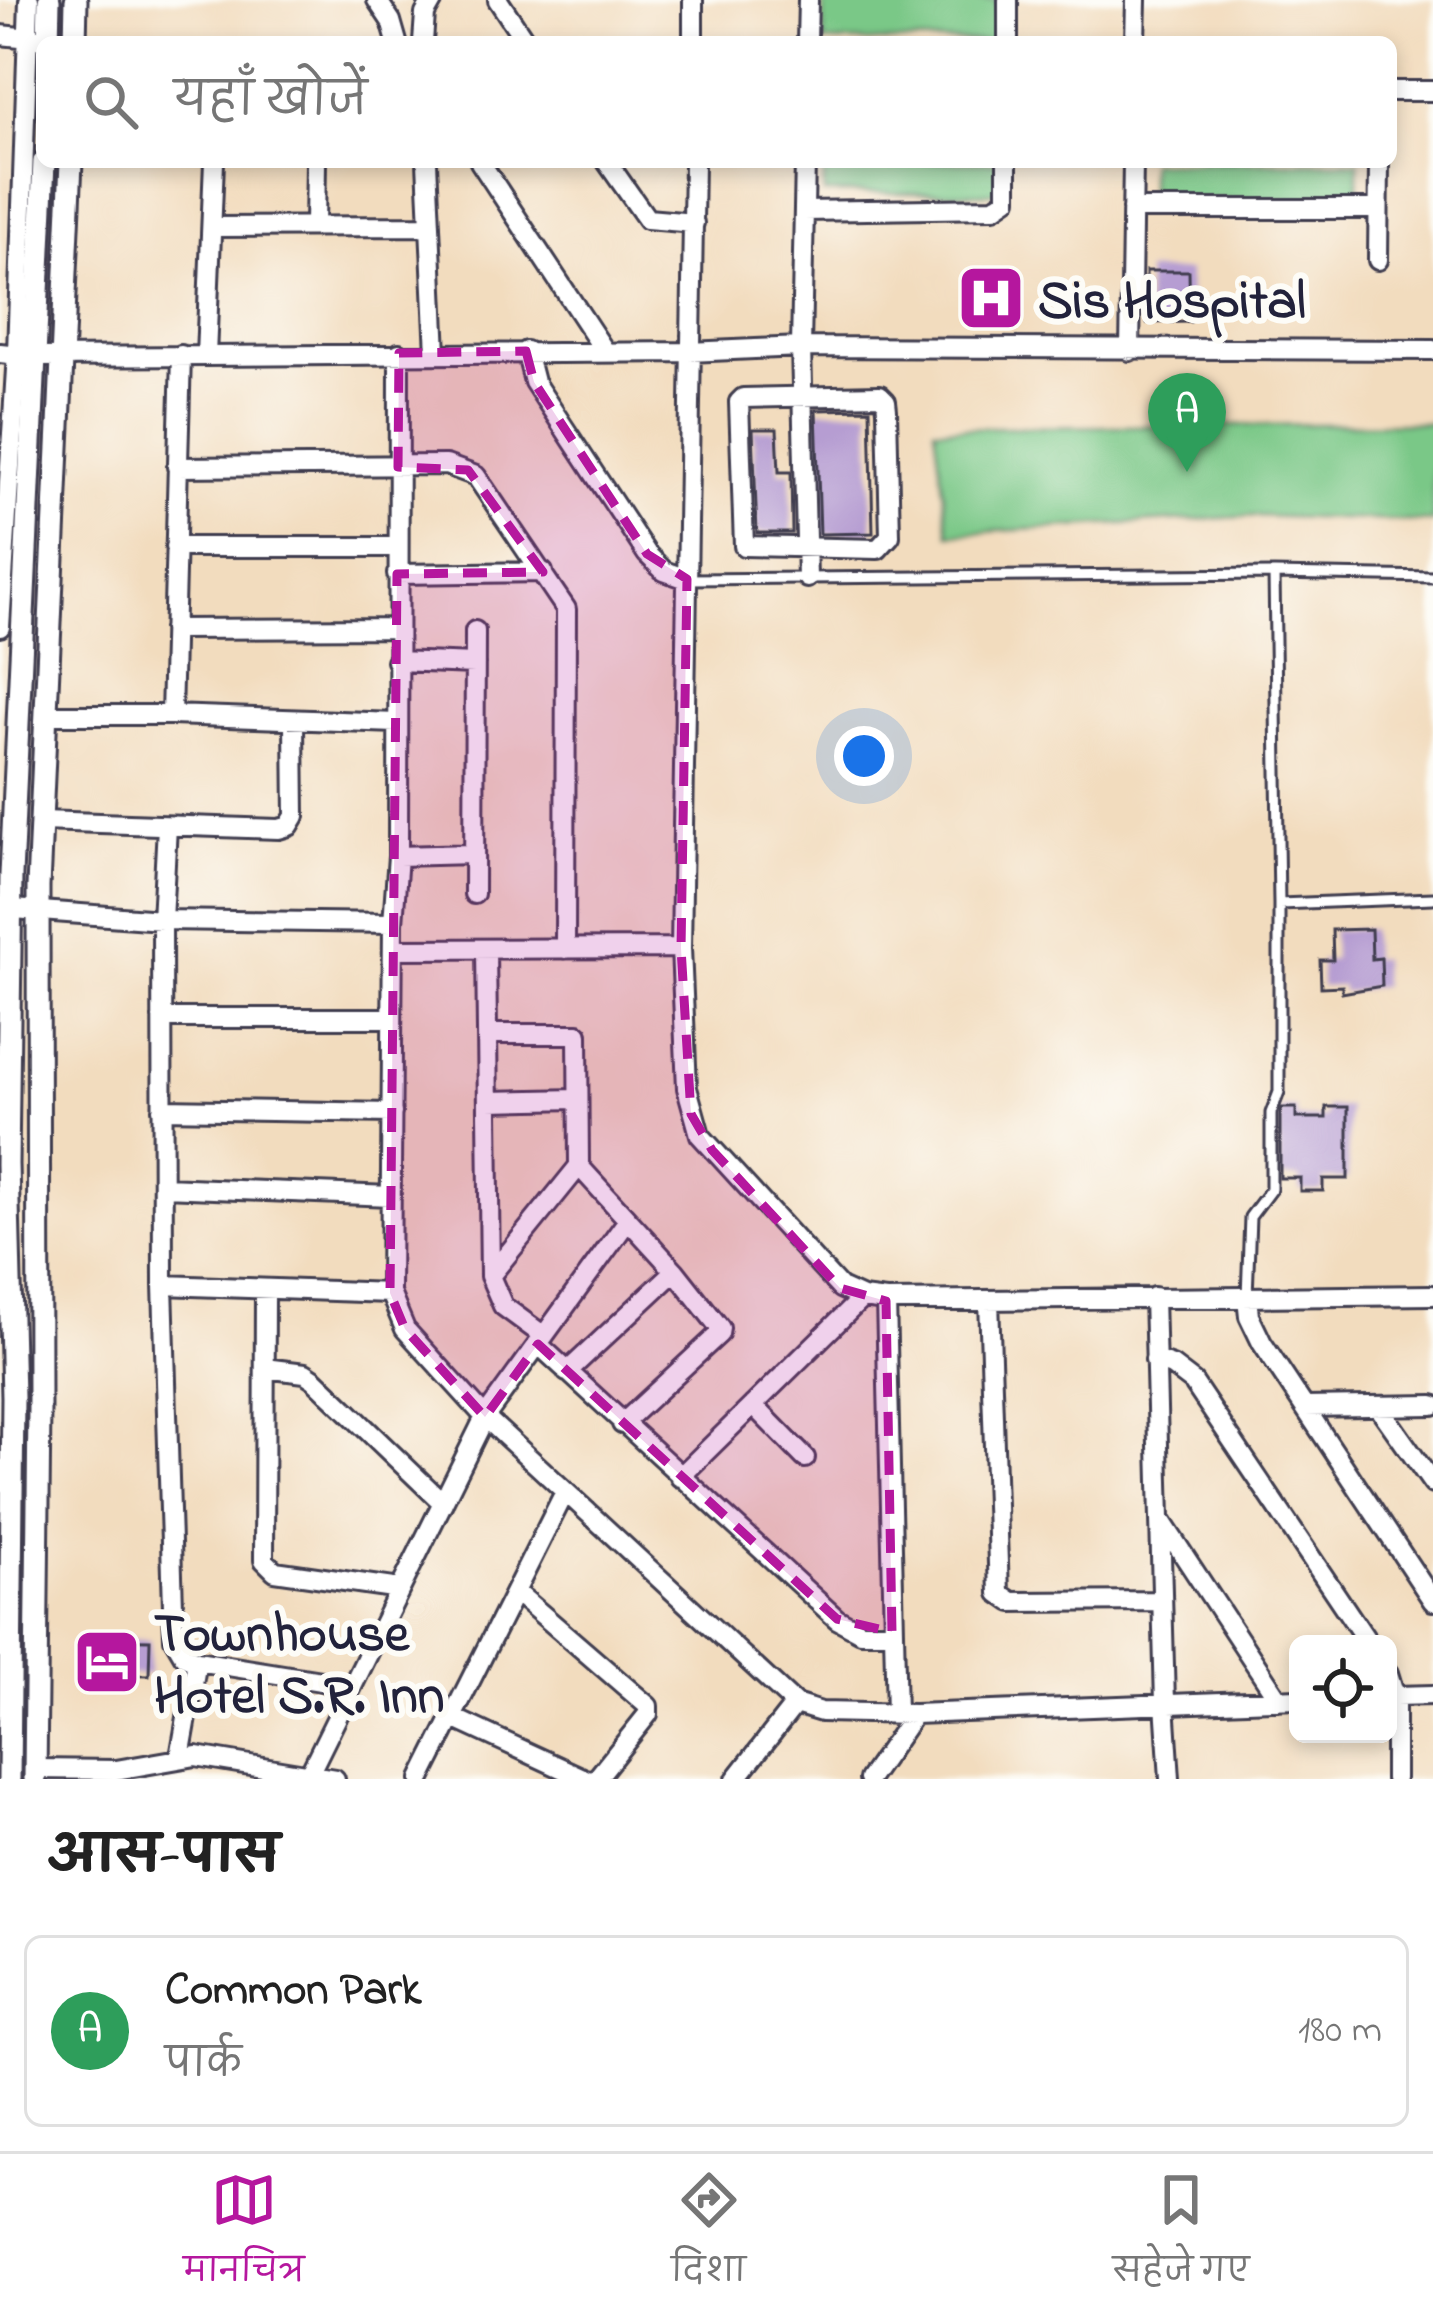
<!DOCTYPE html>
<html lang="hi">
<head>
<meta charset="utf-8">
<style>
	body { margin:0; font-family:"Indie Flower","Playpen Sans Deva",sans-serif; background:#f2f2f2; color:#222 }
	.controls { position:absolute; right:36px; bottom:36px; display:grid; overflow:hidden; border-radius:18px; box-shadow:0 6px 18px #0003 }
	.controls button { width:108px; height:108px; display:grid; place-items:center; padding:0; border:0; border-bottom:3px solid #e0e0e0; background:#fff; color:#222; font:60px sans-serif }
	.you { position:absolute; left:864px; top:756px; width:42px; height:42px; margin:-30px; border:9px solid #fff; border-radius:50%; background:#1a73e8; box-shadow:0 0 0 18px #1a73e833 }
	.badge { display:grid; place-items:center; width:78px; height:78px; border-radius:50%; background:#b5179e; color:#fff; font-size:39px; font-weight:700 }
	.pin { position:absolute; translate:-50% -99px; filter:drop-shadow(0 3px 6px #0008) }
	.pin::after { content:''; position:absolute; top:63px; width:42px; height:36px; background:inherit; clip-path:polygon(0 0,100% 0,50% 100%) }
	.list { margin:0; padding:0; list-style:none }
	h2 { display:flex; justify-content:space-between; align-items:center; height:156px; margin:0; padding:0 48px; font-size:51px }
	h2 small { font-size:39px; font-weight:400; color:#767676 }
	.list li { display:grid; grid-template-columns:78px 1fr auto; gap:36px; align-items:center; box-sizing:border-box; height:192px; margin:0 24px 24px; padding:0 24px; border:3px solid #e0e0e0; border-radius:18px }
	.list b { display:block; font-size:45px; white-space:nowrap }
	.list p { margin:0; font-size:39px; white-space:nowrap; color:#767676 }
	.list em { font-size:39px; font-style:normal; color:#767676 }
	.icon { flex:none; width:66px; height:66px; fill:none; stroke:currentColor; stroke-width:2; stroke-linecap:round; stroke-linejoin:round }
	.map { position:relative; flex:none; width:1433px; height:1779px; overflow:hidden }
	.search { position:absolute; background:#fff; box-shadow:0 6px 18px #0003; left:36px; right:36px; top:36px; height:132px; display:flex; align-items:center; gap:30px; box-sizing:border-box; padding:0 42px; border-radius:18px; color:#767676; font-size:45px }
	.sheet { height:372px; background:#fff }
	nav { display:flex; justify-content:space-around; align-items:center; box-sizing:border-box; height:168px; border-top:3px solid #e0e0e0; background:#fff; font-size:33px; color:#767676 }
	nav a { display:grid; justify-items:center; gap:6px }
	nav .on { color:#b5179e }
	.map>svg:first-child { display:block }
	.green { fill:#7ac887; stroke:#4e7561; stroke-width:3 }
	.building { fill:#b69dd2 }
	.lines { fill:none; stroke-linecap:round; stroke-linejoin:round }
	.service-casing { stroke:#413e4f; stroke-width:15 }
	.minor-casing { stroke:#413e4f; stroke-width:24 }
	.tertiary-casing { stroke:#413e4f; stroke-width:27 }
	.service { stroke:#fff; stroke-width:9 }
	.minor { stroke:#fff; stroke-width:18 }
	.tertiary { stroke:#fff; stroke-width:21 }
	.marked { fill:#b5179e; fill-opacity:0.2; stroke:#b5179e; stroke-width:9; stroke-dasharray:24 15; stroke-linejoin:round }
	.labels { text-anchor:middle; stroke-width:12; stroke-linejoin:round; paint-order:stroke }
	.poi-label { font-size:54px; font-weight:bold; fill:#22223b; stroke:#fdfcf7; text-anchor:start }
</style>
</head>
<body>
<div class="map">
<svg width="1433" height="1779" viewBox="0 0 1433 1779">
	<rect width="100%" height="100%" fill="#fdfcf7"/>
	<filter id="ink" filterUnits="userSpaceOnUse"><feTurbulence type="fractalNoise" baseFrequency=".00833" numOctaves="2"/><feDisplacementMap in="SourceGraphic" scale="24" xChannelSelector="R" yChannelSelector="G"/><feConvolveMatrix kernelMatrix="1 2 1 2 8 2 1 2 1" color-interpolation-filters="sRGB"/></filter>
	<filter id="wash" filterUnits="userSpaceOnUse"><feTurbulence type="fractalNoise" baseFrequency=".004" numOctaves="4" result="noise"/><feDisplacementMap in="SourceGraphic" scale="48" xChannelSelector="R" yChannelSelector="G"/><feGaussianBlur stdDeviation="2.7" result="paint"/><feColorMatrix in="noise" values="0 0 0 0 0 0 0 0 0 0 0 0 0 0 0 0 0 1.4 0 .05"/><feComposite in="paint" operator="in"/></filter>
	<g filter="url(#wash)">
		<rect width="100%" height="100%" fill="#f2dcbe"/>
		<path class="green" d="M 823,0 L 997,0 L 998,42 L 824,42 Z
			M 824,162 L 998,162 L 998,193 L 824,193 Z
			M 1149,162 L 1358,162 L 1358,201 L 1149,199 Z
			M 1433,423 L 1433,522 L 1256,516 L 949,534 L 935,428 Z"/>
		<g id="blocks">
			<path class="building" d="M 983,270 L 1004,271 L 1000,316 L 980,315 Z
				M 1146,271 L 1189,271 L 1190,322 L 1147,323 Z
				M 870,409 L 873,533 L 820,534 L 816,410 Z
				M 753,429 L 777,429 L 779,472 L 791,472 L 792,533 L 757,533 Z
				M 1371,929 L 1372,959 L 1381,958 L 1382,986 L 1342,993 L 1342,986 L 1321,987 L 1320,960 L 1333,960 L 1332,930 Z
				M 1326,1107 L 1348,1107 L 1348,1179 L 1323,1179 L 1323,1191 L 1300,1191 L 1300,1178 L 1280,1178 L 1280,1115 L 1282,1108 L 1296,1108 L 1296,1118 L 1326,1118 Z
				M 83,1639 L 150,1640 L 149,1675 L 83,1674 Z"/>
		</g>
	</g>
	<g filter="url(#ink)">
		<use href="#blocks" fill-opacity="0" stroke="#413e4f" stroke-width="3"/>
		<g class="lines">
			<g class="service-casing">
				<path id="service" d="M 1433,577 L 1274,574 L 1279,904 L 1433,898
					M 687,579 L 1274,574
					M 1247,1297 L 1250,1217 L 1271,1189 L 1271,1113 L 1279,1092 L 1279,904"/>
			</g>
			<g class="minor-casing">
				<path id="minor" d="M 377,0 L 391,21 L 397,42
					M 498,0 L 526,42
					M 693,0 L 693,42
					M 0,35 L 71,42
					M 423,42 L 425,14 L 433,0
					M 807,42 L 808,0
					M 1008,42 L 1008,0
					M 1135,42 L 1136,0
					M 1391,91 L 1433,91
					M 427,162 L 430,226
					M 480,162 L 604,350
					M 607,162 L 647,219 L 694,223
					M 694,162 L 681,948 L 687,1088 L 700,1135 L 840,1288 L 862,1298 L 886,1301 L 1433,1295
					M 805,162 L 801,347 L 807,578
					M 1132,209 L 1378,209
					M 804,211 L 994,208 L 1007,199 L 1007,162
					M 315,226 L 316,162
					M 212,227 L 430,226 L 436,353
					M 1378,260 L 1379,162
					M 526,351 L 534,382 L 647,554 L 664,571 L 687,579
					M 1130,351 L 1133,162
					M 0,353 L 37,357 L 206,356 L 689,352 L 801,347 L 1433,350
					M 399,353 L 398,856 L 393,923 L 390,1293 L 405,1329 L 485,1417 L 795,1704 L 821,1712 L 914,1714 L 1298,1699
					M 206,356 L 214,162
					M 880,395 L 886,401 L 887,410 L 890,536 L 878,549 L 744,546 L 739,402 L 743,398 Z
					M 177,467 L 446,465 L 476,476 L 566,609 L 565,949
					M 175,547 L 397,547
					M 397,574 L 543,572
					M 0,627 L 17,353 L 29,0
					M 173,629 L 397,628
					M 396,661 L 475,664
					M 46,715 L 171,715 L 397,723
					M 171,715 L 181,355
					M 41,821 L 279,829 L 289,826 L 295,816 L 294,722
					M 167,826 L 162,920 L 163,1285 L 174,1639 L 184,1656 L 197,1661 L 352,1686
					M 398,856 L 472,854
					M 474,894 L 475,631
					M 0,908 L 162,920 L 393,923
					M 393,949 L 681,948
					M 486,949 L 490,1276 L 579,1166 L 578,1034 L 487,1034
					M 162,1018 L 392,1018
					M 488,1101 L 578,1099
					M 162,1109 L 392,1113
					M 579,1166 L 675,1271 L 720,1328 L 719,1334 L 622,1424
					M 164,1187 L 391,1196
					M 490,1276 L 503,1306 L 544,1336
					M 163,1285 L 390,1293
					M 265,1291 L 264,1560 L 275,1571 L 400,1589
					M 1154,1297 L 1165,1703 L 1170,1779
					M 1247,1297 L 1249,1316 L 1262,1343 L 1433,1601
					M 989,1300 L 999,1593 L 1012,1602 L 1162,1601
					M 886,1301 L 896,1714
					M 538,1344 L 837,1619 L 861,1632 L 892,1632
					M 1155,1360 L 1172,1366 L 1193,1382 L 1369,1644
					M 265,1368 L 305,1373 L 314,1379 L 443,1503
					M 567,1372 L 675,1271
					M 753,1405 L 805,1458
					M 1378,1406 L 1433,1484
					M 1305,1407 L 1433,1405
					M 680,1477 L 862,1298
					M 1160,1519 L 1279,1700
					M 516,1592 L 648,1706 L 648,1714 L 596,1779
					M 1388,1673 L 1395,1696 L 1433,1695
					M 1388,1696 L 1395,1696 L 1395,1779
					M 453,1718 L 585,1779
					M 180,1757 L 197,1661
					M 35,1769 L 116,1770 L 196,1756 L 335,1779
					M 309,1774 L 485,1417 L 628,1220
					M 421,1779 L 565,1492
					M 736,1779 L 795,1704
					M 869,1779 L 914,1714"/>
			</g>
			<g class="tertiary-casing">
				<path id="tertiary" d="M 48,42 L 49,0
					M 75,42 L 76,0
					M 9,1779 L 13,1397 L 7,1164 L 11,875 L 44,162
					M 35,1779 L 39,1409 L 38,887 L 71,162"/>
			</g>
			<use href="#service" class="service"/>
			<use href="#minor" class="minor"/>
			<use href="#tertiary" class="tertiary"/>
		</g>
	</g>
	<path class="marked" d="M 526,351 L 534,382 L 647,554 L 687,579 L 681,948 L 691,1114 L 712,1150 L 840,1288 L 886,1301 L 892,1632 L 837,1619 L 538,1344 L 485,1417 L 405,1329 L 390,1293 L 397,574 L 543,572 L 468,470 L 398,467 L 399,353 Z"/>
	<defs>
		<g id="hospital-square" transform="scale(3.45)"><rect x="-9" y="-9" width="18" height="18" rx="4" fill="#b5179e" stroke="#fdfcf7"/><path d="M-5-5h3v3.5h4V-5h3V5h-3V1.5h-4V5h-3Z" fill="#fff"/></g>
		<g id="hotel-square" transform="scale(3.45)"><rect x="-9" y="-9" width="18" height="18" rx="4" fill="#b5179e" stroke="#fdfcf7"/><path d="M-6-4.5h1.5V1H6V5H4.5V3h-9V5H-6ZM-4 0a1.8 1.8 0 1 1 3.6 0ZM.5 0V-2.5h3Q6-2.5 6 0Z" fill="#fff"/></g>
	</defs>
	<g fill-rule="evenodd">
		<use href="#hospital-square" x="991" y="298"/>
		<use href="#hotel-square" x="107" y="1662"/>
	</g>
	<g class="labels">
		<g class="poi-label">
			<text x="1038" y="317">Sis Hospital</text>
			<text x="154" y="1650">Townhouse<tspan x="154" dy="62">Hotel S.R. Inn</tspan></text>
		</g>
	</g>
</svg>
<div class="controls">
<button><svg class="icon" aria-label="locate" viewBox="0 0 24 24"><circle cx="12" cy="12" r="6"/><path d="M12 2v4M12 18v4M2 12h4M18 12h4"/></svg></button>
</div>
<div class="you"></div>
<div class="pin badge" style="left:1187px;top:472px;background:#2e9e5b">A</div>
<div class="search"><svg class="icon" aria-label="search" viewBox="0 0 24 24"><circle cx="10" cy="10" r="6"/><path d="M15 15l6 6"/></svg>यहाँ खोजें</div>
</div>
<section class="sheet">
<h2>आस-पास<small></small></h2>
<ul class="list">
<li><span class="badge" style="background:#2e9e5b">A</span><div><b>Common Park</b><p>पार्क</p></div><em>180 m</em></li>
</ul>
</section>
<nav>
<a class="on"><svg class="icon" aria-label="map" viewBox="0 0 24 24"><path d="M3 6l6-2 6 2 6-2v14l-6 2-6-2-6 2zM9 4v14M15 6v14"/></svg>मानचित्र</a>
<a><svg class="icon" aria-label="directions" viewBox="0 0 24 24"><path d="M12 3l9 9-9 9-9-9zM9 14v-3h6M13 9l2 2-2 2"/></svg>दिशा</a>
<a><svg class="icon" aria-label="saved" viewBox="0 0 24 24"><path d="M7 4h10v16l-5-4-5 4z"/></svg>सहेजे गए</a>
</nav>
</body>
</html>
